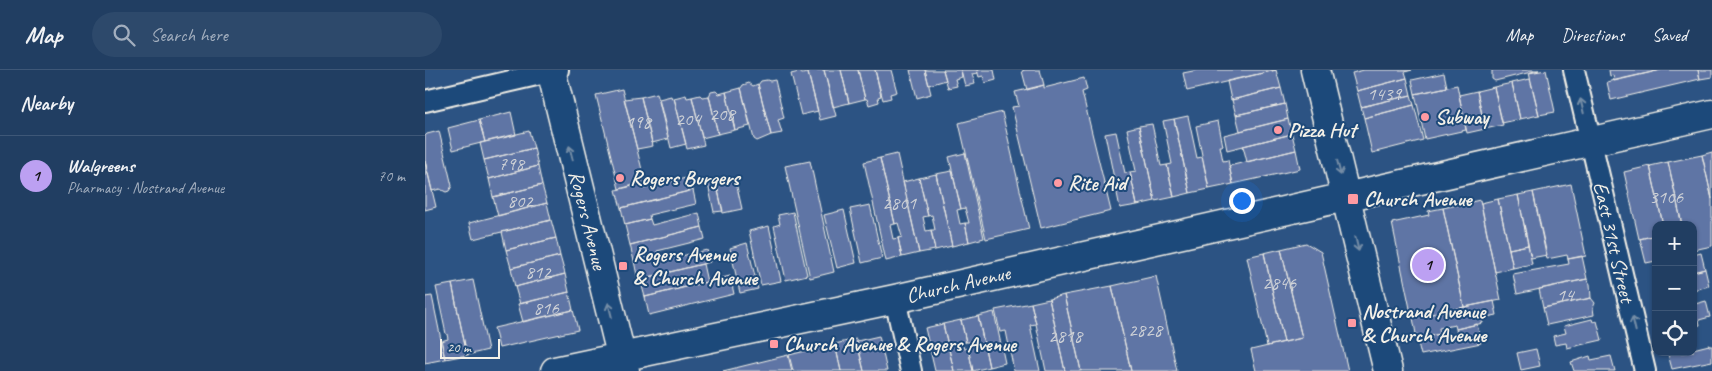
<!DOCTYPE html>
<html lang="en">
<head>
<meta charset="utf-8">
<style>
	body { margin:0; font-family:Caveat,sans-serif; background:#2d496b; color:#f1f3f6 }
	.controls { position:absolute; right:15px; bottom:15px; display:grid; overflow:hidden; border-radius:10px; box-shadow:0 1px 4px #0004 }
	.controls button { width:45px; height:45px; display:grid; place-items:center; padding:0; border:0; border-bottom:1px solid #3e5777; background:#213e62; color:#f1f3f6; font:25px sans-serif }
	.scale { position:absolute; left:15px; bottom:12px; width:60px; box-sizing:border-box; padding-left:5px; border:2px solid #f4f1e8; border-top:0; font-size:14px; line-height:18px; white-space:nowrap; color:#f4f1e8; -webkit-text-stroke:4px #1f4a7a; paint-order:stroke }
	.you { position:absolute; left:816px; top:130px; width:18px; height:18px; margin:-12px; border:4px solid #fff; border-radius:50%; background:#1a73e8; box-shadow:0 0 0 8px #1a73e833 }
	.badge { display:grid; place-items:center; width:32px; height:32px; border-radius:50%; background:#bca0f2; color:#111; font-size:16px; font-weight:700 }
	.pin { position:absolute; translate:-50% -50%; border:2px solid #fff; box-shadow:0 1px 5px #0006 }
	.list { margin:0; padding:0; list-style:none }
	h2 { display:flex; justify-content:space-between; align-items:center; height:65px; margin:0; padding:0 20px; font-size:21px }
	h2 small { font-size:16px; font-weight:400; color:#a2aebe }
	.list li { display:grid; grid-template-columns:32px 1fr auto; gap:15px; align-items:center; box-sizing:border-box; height:80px; padding:0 20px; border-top:1px solid #3e5777 }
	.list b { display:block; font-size:19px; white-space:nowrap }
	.list p { margin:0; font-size:16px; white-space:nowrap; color:#a2aebe }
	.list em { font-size:16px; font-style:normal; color:#a2aebe }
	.icon { flex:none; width:28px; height:28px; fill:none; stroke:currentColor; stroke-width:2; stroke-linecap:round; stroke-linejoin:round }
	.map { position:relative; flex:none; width:1287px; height:301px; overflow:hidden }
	header { display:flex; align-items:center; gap:30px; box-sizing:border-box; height:70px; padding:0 25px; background:#213e62; border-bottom:1px solid #3e5777 }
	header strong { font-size:24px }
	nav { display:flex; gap:28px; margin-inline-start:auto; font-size:18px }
	.search { width:350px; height:45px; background:#2d496b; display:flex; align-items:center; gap:12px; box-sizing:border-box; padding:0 18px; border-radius:28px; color:#a2aebe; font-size:19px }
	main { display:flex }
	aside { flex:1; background:#213e62 }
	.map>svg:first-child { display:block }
	.building { fill:#5f75a5; stroke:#f4f1e8 }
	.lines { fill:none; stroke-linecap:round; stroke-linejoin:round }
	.minor-casing { stroke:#f4f1e8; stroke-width:24 }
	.secondary-casing { stroke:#f4f1e8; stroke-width:31 }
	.minor { stroke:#1f4a7a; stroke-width:20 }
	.secondary { stroke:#1f4a7a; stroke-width:28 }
	.oneway { stroke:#748da6 }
	.poi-dot { fill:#ff9aa2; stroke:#1f4a7a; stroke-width:2 }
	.labels { text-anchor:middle; stroke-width:4; stroke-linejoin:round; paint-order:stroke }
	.number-label { font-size:19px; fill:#cfd2d7 }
	.poi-label { font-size:21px; font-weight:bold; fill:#f4f1e8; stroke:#1f4a7a; text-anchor:start }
	.street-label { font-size:21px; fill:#f4f1e8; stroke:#1f4a7a }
</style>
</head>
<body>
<header>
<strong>Map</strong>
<div class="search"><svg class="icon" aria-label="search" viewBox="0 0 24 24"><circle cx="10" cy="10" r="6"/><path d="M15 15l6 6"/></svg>Search here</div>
<nav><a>Map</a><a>Directions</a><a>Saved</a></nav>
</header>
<main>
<aside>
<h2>Nearby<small></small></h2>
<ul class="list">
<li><span class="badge">1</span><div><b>Walgreens</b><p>Pharmacy · Nostrand Avenue</p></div><em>70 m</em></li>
</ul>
</aside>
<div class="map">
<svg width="1287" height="301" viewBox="0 0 1287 301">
	<rect width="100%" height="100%" fill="#2c5383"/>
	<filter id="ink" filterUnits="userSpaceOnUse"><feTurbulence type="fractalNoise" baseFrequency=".02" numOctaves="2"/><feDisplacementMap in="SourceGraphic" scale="10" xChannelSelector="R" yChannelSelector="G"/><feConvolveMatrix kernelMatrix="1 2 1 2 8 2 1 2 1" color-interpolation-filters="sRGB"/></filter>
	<g filter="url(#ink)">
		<path class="building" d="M 385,0 L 399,0 L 411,46 L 395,50 L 383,3 Z
			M 399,0 L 416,0 L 424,33 L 408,37 Z
			M 416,0 L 433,0 L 440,29 L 424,33 Z
			M 433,0 L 450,0 L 456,26 L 453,27 L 454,32 L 444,35 L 442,29 L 440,29 Z
			M 450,0 L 466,0 L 472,22 L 465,24 L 466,28 L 458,30 Z
			M 485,0 L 500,0 L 506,24 L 492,28 Z
			M 500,0 L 518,0 L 521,10 L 504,15 Z
			M 518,0 L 536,0 L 537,7 L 530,9 L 532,16 L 523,18 Z
			M 536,0 L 552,0 L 553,3 L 547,4 L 550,14 L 540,16 Z
			M 552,0 L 569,0 L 571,10 L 560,13 L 558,6 L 554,7 Z
			M 600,0 L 615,0 L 619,15 L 602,20 L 597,1 Z
			M 773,0 L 851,0 L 762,21 L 758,3 Z
			M 851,0 L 856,18 L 806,30 L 802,11 Z
			M 939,0 L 987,0 L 980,2 L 982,8 L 932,21 L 927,3 Z
			M 1067,0 L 1114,0 L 1070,11 L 1067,9 Z
			M 1121,0 L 1130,42 L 1114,45 L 1104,3 Z
			M 1184,0 L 1236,0 L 1189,11 L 1188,5 L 1185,6 Z
			M 1236,0 L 1273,0 L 1275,9 L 1186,30 L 1182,12 Z
			M 1273,0 L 1287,0 L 1287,7 L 1275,9 Z
			M 374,2 L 377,4 L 383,3 L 393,41 L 376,45 L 366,4 Z
			M 1019,3 L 1022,17 L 990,24 L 987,10 Z
			M 659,8 L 662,20 L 657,22 L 686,141 L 616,158 L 587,37 L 594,36 L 590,22 L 619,15 L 619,18 Z
			M 982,8 L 986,25 L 936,37 L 932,21 Z
			M 1105,9 L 1114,45 L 1095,49 L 1087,13 Z
			M 342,10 L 345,11 L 350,10 L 359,48 L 353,50 L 357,63 L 346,65 L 333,15 L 336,11 Z
			M 324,13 L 328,16 L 333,14 L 346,65 L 332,71 L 329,69 L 316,18 L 318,15 Z
			M 1087,13 L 1095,49 L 1077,53 L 1069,17 Z
			M 1032,15 L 1041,60 L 1000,69 L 990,24 Z
			M 1069,17 L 1078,55 L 1060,59 L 1052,21 Z
			M 316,18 L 325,56 L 310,60 L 301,22 Z
			M 856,18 L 860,34 L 811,45 L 807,30 Z
			M 197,19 L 220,112 L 194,119 L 171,25 Z
			M 291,21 L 294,24 L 301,22 L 310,60 L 293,64 L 284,26 L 286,22 Z
			M 1052,21 L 1060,59 L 1042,63 L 1034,25 Z
			M 232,23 L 243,69 L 227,73 L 216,27 Z
			M 261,25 L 262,28 L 267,27 L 279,75 L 262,79 L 249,28 Z
			M 275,25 L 277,27 L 284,26 L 293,64 L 277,68 L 267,27 Z
			M 986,25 L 989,35 L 939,48 L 936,37 Z
			M 246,26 L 247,29 L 249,28 L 261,74 L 246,78 L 234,29 Z
			M 216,27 L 228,76 L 212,79 L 199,29 Z
			M 860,34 L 863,49 L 815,61 L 811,45 Z
			M 989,35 L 998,70 L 947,83 L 939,48 Z
			M 86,42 L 91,65 L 60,72 L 54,50 Z
			M 577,42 L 604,159 L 561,169 L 534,53 Z
			M 763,46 L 772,88 L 777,87 L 784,119 L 765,123 L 749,49 Z
			M 749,49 L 765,123 L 749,127 L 742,95 L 747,94 L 738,51 Z
			M 863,49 L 867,64 L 802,80 L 799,65 Z
			M 54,50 L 60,72 L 28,80 L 23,58 Z
			M 793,51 L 798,76 L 795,76 L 798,91 L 803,90 L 808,114 L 784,119 L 771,56 Z
			M 727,54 L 736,96 L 742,95 L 749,127 L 730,131 L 714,56 Z
			M 714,56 L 730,131 L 712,135 L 705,102 L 711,101 L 702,59 Z
			M 14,61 L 27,116 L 24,121 L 21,122 L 15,119 L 7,121 L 0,91 L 0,66 L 2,64 Z
			M 104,61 L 109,78 L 59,90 L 55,73 Z
			M 691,62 L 700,103 L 705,102 L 712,135 L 695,138 L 680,64 Z
			M 867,64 L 871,80 L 822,92 L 818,76 Z
			M 109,78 L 113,96 L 64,109 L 59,90 Z
			M 871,80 L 875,99 L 808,114 L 804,96 Z
			M 1287,82 L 1287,129 L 1277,85 Z
			M 540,83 L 559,168 L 544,172 L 540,153 L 544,153 L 540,138 L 536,139 L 524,87 Z
			M 472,84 L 494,183 L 477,187 L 473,168 L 477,167 L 473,153 L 470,154 L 455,88 Z
			M 1277,85 L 1287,129 L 1287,176 L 1268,180 L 1268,155 L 1257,155 L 1243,92 Z
			M 455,88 L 470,154 L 465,155 L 468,169 L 473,168 L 477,187 L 461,191 L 439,92 Z
			M 0,91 L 11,137 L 0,140 Z
			M 385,91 L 409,202 L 385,208 L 360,96 Z
			M 1243,92 L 1257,155 L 1238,155 L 1225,96 Z
			M 113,96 L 117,115 L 68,127 L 64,109 Z
			M 1225,96 L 1238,155 L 1231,155 L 1231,165 L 1214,169 L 1199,102 Z
			M 527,101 L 536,139 L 532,140 L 535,154 L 540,153 L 544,172 L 527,176 L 511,104 Z
			M 511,104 L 527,176 L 510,180 L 506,160 L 510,160 L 507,145 L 503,146 L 494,108 Z
			M 265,107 L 268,120 L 196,138 L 191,120 L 216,114 L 217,119 Z
			M 310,108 L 317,139 L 298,143 L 291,112 Z
			M 494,108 L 503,146 L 498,147 L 501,161 L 506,160 L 510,180 L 494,183 L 478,112 Z
			M 291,112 L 298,141 L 289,142 L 283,114 Z
			M 1146,114 L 1161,186 L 1143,189 L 1142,185 L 1122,189 L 1108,122 Z
			M 117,115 L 122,133 L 73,146 L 68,127 Z
			M 268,120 L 271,134 L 224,145 L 225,149 L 200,155 L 196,138 Z
			M 1108,122 L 1122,185 L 1106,188 L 1093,125 Z
			M 1093,125 L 1103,175 L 1084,179 L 1073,129 Z
			M 1073,129 L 1088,198 L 1070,202 L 1056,133 Z
			M 1055,130 L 1076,230 L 1039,237 L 1018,138 Z
			M 122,133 L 126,150 L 48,169 L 44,153 Z
			M 445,135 L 457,188 L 437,193 L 425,139 Z
			M 1018,138 L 1039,237 L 987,248 L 967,153 L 1004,145 L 1003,141 Z
			M 419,140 L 431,193 L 412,198 L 399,145 Z
			M 368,142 L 382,205 L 361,210 L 349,156 L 355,154 L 353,145 Z
			M 274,143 L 277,157 L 205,175 L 200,155 L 225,149 L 227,155 Z
			M 126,150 L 131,168 L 81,180 L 77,162 Z
			M 344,156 L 356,211 L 336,215 L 324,161 Z
			M 277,157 L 280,169 L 232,181 L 233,185 L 209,191 L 205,175 Z
			M 1231,165 L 1231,191 L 1221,193 L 1215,169 Z
			M 131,168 L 135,186 L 86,198 L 81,180 Z
			M 322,173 L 333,219 L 315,223 L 305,178 Z
			M 881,173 L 896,182 L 923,301 L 831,301 L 826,280 L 877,268 L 856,179 Z
			M 1103,175 L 1107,194 L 1088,198 L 1084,179 Z
			M 856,179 L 877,268 L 859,272 L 839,183 Z
			M 282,180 L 285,192 L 213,210 L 209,191 L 233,185 L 235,191 Z
			M 839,183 L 859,272 L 842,276 L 822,187 Z
			M 1276,183 L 1280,199 L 1268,202 L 1268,185 Z
			M 135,186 L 140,204 L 90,217 L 86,198 Z
			M 1157,186 L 1162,209 L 1092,224 L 1088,204 L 1144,194 L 1143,189 Z
			M 278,194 L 282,212 L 220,227 L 215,209 Z
			M 1280,199 L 1284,216 L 1268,220 L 1268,202 Z
			M 140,204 L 144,222 L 95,234 L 90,217 Z
			M 305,206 L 309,224 L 224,245 L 220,227 Z
			M 731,206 L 752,301 L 706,301 L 687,216 Z
			M 1162,209 L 1165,214 L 1166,228 L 1118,238 L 1114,219 Z
			M 48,210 L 63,280 L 42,285 L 27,214 Z
			M 27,214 L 42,285 L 20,289 L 16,271 L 23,269 L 22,264 L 21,264 L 11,217 Z
			M 687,216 L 706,301 L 656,301 L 639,225 Z
			M 144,222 L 148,240 L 98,252 L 93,234 Z
			M 639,225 L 656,301 L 640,301 L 624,229 Z
			M 7,226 L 20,289 L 0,293 L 0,227 Z
			M 1166,228 L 1170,233 L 1168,238 L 1169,245 L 1122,255 L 1118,238 Z
			M 624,229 L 640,301 L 621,301 L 611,254 L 606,233 Z
			M 1069,231 L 1072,245 L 1057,248 L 1058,253 L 1031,259 L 1030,255 L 1014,258 L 1015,264 L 992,269 L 988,248 Z
			M 1281,231 L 1285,247 L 1274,250 L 1275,255 L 1268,257 L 1268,232 L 1270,234 Z
			M 606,233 L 611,254 L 605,255 L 615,301 L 589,301 L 581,261 L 575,262 L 570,240 Z
			M 148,240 L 153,260 L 74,278 L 69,258 Z
			M 569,242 L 580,293 L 564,297 L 553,246 Z
			M 553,246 L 564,297 L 548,301 L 543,278 L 546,277 L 545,272 L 541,272 L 536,250 Z
			M 1167,249 L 1168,252 L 1172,251 L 1177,270 L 1142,278 L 1141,273 L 1130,275 L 1128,266 L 1141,263 L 1139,256 Z
			M 536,250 L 541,272 L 537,273 L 539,279 L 543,278 L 548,301 L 529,301 L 518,254 Z
			M 518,254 L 529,301 L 510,301 L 500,258 Z
			M 1052,254 L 1056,273 L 996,285 L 992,269 L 1015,264 L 1016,268 L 1032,265 L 1031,259 Z
			M 454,266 L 462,301 L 439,301 L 432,271 Z
			M 431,269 L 439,301 L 416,301 L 410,274 Z
			M 410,274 L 416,301 L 368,301 L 364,285 Z
			M 1284,275 L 1284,276 L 1287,276 L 1287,291 L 1247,299 L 1243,284 L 1268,282 L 1268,279 Z
			M 1111,279 L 1115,296 L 1096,300 L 1092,283 Z
			M 363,285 L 367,301 L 298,301 Z
			M 1165,286 L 1166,290 L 1186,286 L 1190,301 L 1149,301 L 1146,292 Z"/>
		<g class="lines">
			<g class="minor-casing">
				<path id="minor" d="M 1149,0 L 1220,301
					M 0,31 L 133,0
					M 470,229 L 486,301"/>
			</g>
			<g class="secondary-casing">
				<path id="secondary" d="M 126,0 L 200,301
					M 890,0 L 963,301
					M 130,301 L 470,229 L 1287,44"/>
			</g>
			<use href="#minor" class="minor"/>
			<use href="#secondary" class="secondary"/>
		</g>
		<defs><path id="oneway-shaft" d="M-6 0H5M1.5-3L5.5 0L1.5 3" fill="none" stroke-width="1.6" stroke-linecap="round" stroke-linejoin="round" transform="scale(1.25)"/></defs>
		<g class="oneway">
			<use href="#oneway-shaft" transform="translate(1157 36) rotate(-103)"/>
			<use href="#oneway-shaft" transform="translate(146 83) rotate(-104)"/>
			<use href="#oneway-shaft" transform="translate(914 98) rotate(76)"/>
			<use href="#oneway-shaft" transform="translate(932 174) rotate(77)"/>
			<use href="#oneway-shaft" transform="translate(185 240) rotate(-104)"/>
			<use href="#oneway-shaft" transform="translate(1209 254) rotate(-103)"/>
		</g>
	</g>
	<g class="poi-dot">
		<circle cx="1000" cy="47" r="5"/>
		<circle cx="853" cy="60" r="5"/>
		<circle cx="195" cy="108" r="5"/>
		<circle cx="633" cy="113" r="5"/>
		<rect x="922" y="123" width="12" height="12" rx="2.5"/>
		<rect x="193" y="191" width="10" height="10" rx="2.5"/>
		<rect x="922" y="248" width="10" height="10" rx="2.5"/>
		<rect x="344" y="269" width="10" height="10" rx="2.5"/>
	</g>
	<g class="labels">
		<g class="number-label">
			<text x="959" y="30">1439</text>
			<text x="297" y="50">208</text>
			<text x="263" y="55">204</text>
			<text x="213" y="58">198</text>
			<text x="86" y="100">798</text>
			<text x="1241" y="133">3106</text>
			<text x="95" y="137">802</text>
			<text x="474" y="139">2801</text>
			<text x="113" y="208">812</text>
			<text x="854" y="219">2846</text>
			<text x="1140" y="231">14</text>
			<text x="121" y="244">816</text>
			<text x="720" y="266">2828</text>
			<text x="640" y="272">2818</text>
		</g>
		<g class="poi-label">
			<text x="1010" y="54">Subway</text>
			<text x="863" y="67">Pizza Hut</text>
			<text x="205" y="115">Rogers Burgers</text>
			<text x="643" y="120">Rite Aid</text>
			<text x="939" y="136">Church Avenue</text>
			<text x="208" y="191">Rogers Avenue<tspan x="208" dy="24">&amp; Church Avenue</tspan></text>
			<text x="937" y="248">Nostrand Avenue<tspan x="937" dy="24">&amp; Church Avenue</tspan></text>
			<text x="359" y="281">Church Avenue &amp; Rogers Avenue</text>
		</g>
		<g class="street-label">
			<text transform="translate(163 150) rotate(76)" y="7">Rogers Avenue</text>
			<text transform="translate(1189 172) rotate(77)" y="7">East 31st Street</text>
			<text transform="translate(533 214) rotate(-13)" y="7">Church Avenue</text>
		</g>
	</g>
</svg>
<div class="controls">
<button>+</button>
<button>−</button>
<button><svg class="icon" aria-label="locate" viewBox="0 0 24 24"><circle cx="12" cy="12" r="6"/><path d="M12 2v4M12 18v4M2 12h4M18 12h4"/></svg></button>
</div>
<div class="scale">20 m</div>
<div class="you"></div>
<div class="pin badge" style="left:1003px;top:195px">1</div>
</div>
</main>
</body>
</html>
